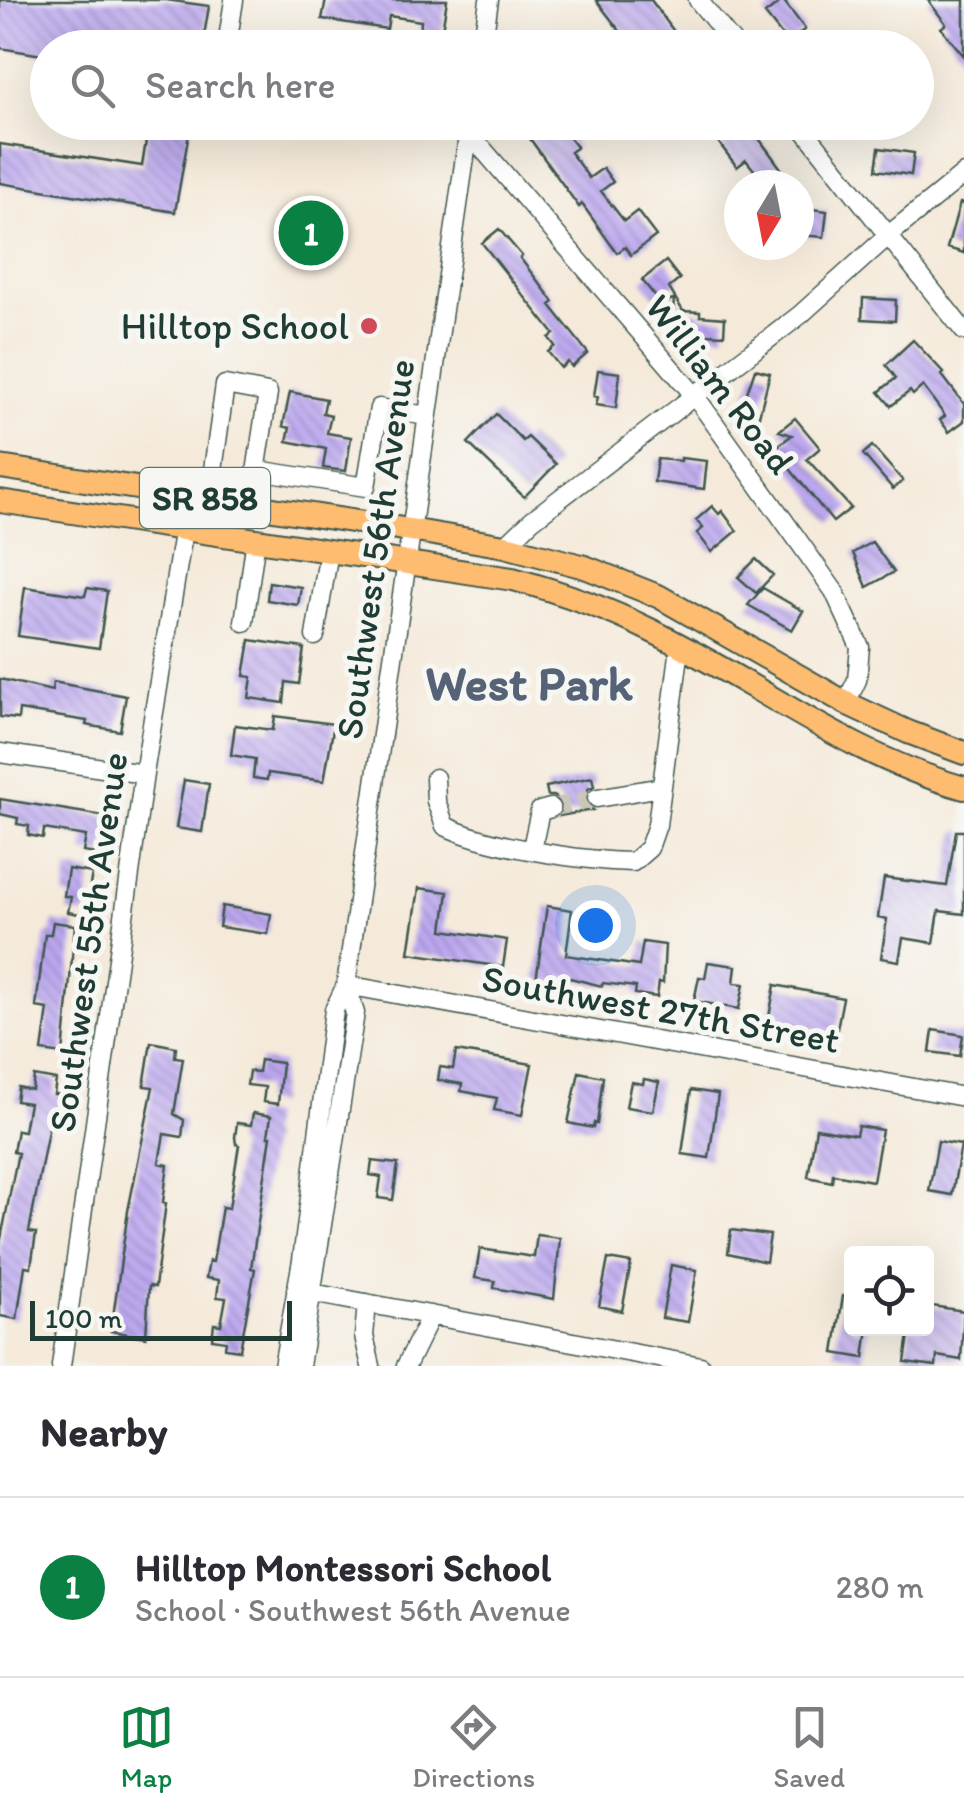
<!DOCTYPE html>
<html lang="en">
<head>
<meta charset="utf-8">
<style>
	body { margin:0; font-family:Itim,sans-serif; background:#f7f7f7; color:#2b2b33 }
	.controls { position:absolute; right:30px; bottom:30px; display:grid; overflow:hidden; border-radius:10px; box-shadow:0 10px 40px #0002 }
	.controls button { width:90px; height:90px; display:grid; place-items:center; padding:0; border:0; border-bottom:2px solid #e1e1e2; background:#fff; color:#2b2b33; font:50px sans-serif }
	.compass { position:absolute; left:724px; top:170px; width:90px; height:90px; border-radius:50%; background:#fff; box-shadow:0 10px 40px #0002; rotate:190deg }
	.scale { position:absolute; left:30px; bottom:25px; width:262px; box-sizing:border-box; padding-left:10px; border:5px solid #1f3d34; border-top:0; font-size:28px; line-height:35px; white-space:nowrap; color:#1f3d34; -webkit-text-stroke:8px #f6f6f2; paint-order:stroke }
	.you { position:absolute; left:595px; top:925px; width:35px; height:35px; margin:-25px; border:8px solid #fff; border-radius:50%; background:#1a73e8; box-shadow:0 0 0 15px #1a73e833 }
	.badge { display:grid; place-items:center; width:65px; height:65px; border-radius:50%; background:#0b8043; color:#fff; font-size:32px; font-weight:700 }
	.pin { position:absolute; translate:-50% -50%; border:5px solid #fff; box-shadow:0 2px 10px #0006 }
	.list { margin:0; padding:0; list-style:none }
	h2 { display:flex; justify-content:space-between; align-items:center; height:130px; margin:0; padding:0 40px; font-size:42px }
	h2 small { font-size:32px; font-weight:400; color:#7c7c81 }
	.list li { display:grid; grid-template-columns:65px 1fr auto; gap:30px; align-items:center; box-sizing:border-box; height:180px; padding:0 40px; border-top:2px solid #e1e1e2 }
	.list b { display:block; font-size:38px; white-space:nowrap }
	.list p { margin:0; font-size:32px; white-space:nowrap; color:#7c7c81 }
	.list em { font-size:32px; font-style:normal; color:#7c7c81 }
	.icon { flex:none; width:55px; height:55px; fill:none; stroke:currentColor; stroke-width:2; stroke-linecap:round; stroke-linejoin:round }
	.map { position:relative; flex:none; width:964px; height:1366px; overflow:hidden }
	.search { position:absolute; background:#fff; box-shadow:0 10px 40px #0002; left:30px; right:30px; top:30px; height:110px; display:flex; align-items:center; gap:25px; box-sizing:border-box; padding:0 35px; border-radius:55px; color:#7c7c81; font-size:38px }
	.sheet { height:310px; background:#fff }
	nav { display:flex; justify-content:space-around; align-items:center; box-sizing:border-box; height:140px; border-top:2px solid #e1e1e2; background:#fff; font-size:28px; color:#7c7c81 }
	nav a { display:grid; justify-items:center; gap:5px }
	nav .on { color:#0b8043 }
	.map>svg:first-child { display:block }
	.building { fill:url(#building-back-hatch) }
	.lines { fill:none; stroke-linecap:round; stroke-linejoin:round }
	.minor-tunnel { stroke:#cac7b9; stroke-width:18; stroke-dasharray:18 9; stroke-linecap:butt }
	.minor-casing { stroke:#3f574d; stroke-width:21 }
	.major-casing { stroke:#3f574d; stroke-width:26 }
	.minor { stroke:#fff; stroke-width:18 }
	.major { stroke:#fdbc6f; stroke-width:22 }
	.poi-dot { fill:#d1495b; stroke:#f6f6f2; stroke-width:4 }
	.labels { text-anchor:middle; stroke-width:10; stroke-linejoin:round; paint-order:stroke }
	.shield { fill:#f6f6f2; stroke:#60746d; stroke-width:2.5 }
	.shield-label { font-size:35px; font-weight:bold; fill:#1f3d34 }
	.poi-label { font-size:38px; fill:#1f3d34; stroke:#f6f6f2; text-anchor:end }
	.street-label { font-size:38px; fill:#1f3d34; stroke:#f6f6f2 }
	.district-label { font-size:48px; font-weight:bold; fill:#566276; stroke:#f6f6f2 }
</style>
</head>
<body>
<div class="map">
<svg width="964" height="1366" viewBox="0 0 964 1366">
	<defs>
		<pattern id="building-back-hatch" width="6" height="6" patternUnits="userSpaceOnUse" patternTransform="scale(2.5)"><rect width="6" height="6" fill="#bca7f0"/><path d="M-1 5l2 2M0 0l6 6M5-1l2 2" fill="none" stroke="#9889c3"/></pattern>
	</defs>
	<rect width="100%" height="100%" fill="#f6f6f2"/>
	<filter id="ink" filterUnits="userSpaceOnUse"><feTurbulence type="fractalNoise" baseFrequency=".01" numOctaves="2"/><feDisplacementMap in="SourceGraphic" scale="20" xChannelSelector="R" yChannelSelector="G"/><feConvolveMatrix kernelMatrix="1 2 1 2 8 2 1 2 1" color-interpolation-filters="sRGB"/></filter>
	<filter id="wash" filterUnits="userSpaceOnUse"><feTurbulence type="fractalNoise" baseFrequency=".0048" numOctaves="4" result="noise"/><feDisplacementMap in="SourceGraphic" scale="40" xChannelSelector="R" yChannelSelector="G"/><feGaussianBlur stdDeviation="2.25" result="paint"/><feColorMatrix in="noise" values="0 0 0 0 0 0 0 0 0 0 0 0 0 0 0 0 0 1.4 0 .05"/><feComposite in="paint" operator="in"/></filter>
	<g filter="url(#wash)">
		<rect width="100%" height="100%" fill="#f5eada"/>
		<g id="blocks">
			<path class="building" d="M 0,0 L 166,0 L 209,6 L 202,48 L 48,48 L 48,56 L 0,48 Z
				M 326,0 L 447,0 L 441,37 L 420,33 L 421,21 L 389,16 L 387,29 L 322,19 Z
				M 596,0 L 651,0 L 686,48 L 633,48 Z
				M 783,0 L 805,29 L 788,43 L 765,14 Z
				M 928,0 L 964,0 L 964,56 L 941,28 L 946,24 Z
				M 149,122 L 191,122 L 175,212 L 0,183 L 0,144 L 142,166 Z
				M 533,122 L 549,122 L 553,128 L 559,124 L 577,147 L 570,152 L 589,178 L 603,168 L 613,182 L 601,191 L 624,221 L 637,211 L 656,236 L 631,255 L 625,247 L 617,253 L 582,204 L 579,207 L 523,129 Z
				M 730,122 L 747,122 L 793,185 L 766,185 L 746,160 L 737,167 L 713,135 Z
				M 879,148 L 914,153 L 911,175 L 876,170 Z
				M 803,198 L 812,209 L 827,211 L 824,237 L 799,235 Z
				M 960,203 L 964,204 L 964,253 L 947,248 Z
				M 499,229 L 522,256 L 520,258 L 554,302 L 550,305 L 588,353 L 572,367 L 568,362 L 561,368 L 548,352 L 555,346 L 549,338 L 554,334 L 482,243 Z
				M 666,261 L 680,279 L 669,288 L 683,311 L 700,312 L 700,316 L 725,318 L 724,335 L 672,332 L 674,298 L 662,305 L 642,280 Z
				M 863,298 L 896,300 L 895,321 L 862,319 Z
				M 913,340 L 944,373 L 942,375 L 964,404 L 964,421 L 949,432 L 940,420 L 945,416 L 923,386 L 913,395 L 910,391 L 891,406 L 879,392 L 896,378 L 886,365 Z
				M 755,369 L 770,373 L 757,424 L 738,419 Z
				M 598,370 L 620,373 L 616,408 L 596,405 L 598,397 L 594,396 Z
				M 290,392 L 326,399 L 323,413 L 331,415 L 327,433 L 351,437 L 346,471 L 323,468 L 326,449 L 287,441 L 290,428 L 283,426 Z
				M 496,414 L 523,441 L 528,437 L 556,464 L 524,497 L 468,443 Z
				M 795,418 L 820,448 L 807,459 L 851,508 L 833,522 L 774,449 L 792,435 L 779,431 Z
				M 872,446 L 903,481 L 893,489 L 863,454 Z
				M 681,458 L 707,461 L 704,489 L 654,482 L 657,459 L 681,461 Z
				M 712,506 L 719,514 L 722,511 L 737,531 L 712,552 L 697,533 L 703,528 L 696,520 Z
				M 872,542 L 894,572 L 867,587 L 853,553 Z
				M 756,559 L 773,575 L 756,593 L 738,577 Z
				M 269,582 L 301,587 L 298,605 L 267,600 Z
				M 25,587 L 85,596 L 87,588 L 107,591 L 99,648 L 18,636 Z
				M 763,588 L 803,611 L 792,630 L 748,605 Z
				M 250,640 L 304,648 L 299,684 L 286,682 L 284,703 L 249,698 L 252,677 L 244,676 Z
				M 0,679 L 52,691 L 53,682 L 126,696 L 120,731 L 86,725 L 87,721 L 19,710 L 18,719 L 0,717 Z
				M 275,716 L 334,724 L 324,781 L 268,773 L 267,780 L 253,778 L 255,759 L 231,755 L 235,725 L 273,730 Z
				M 592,777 L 594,786 L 588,789 L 585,799 L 593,810 L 560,816 L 563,804 L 555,796 L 548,796 L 546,787 Z
				M 184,780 L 209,784 L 202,832 L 176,828 Z
				M 0,799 L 110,817 L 103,855 L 83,852 L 86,836 L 44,829 L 43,838 L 28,835 L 29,826 L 17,824 L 18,818 L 0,814 Z
				M 956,831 L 964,831 L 964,914 L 939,911 L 934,943 L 903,938 L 899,961 L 881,958 L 887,919 L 878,917 L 884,878 L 947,886 Z
				M 68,869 L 92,873 L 85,915 L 68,912 L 71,897 L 64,896 Z
				M 419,888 L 448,892 L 443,930 L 507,940 L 503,967 L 409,953 Z
				M 222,906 L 271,914 L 268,934 L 219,927 Z
				M 547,906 L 572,910 L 566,955 L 639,966 L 643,942 L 665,945 L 663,983 L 659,982 L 657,997 L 635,994 L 636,987 L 603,983 L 602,986 L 562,976 L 561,983 L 536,980 Z
				M 53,922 L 75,925 L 63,1054 L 42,1051 L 48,1009 L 36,1007 L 45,934 L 51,934 Z
				M 708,962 L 736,966 L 734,983 L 744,984 L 739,1009 L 694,1001 L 699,977 L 705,978 Z
				M 775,985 L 843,998 L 836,1034 L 768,1022 Z
				M 933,1030 L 963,1035 L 960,1056 L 930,1052 Z
				M 151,1042 L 176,1047 L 175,1057 L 183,1058 L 174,1114 L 184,1120 L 182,1137 L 164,1134 L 159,1163 L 168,1165 L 163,1202 L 166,1203 L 155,1287 L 149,1286 L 146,1337 L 111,1331 L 128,1211 L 153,1087 L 144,1086 Z
				M 456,1051 L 532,1064 L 522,1115 L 494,1110 L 497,1098 L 461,1091 L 462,1084 L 438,1080 L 440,1067 L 453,1069 Z
				M 260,1060 L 282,1063 L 278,1104 L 263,1102 L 265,1087 L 247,1085 L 249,1071 L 258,1072 Z
				M 579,1072 L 603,1077 L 597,1124 L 594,1123 L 593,1128 L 568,1123 Z
				M 34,1076 L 56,1080 L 54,1094 L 68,1096 L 66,1109 L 55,1107 L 51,1114 L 29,1232 L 36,1233 L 31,1267 L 25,1266 L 17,1319 L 0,1316 L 0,1244 L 18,1153 L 13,1152 L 17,1130 L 24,1131 L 29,1103 L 16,1101 L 18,1087 L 32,1090 Z
				M 644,1079 L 659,1082 L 653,1111 L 626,1107 L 631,1082 L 643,1084 Z
				M 691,1090 L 718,1094 L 709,1158 L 682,1154 Z
				M 253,1113 L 271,1116 L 268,1136 L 271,1136 L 251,1268 L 255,1269 L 240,1350 L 225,1348 L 226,1341 L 212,1339 L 214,1324 L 221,1325 L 226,1298 L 217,1297 L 219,1280 L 206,1278 L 209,1261 L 213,1262 L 222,1207 L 229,1208 L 239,1145 L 236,1144 L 235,1137 L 237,1123 L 251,1125 Z
				M 858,1126 L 882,1130 L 873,1181 L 833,1174 L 832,1182 L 808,1177 L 816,1128 L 856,1135 Z
				M 938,1141 L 961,1145 L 952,1195 L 929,1191 Z
				M 372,1161 L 398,1164 L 393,1200 L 378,1198 L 381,1177 L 370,1175 Z
				M 731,1230 L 770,1235 L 766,1262 L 728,1253 Z
				M 537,1235 L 560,1238 L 554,1299 L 494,1288 L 495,1281 L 475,1278 L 480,1249 L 534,1257 Z
				M 608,1259 L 631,1263 L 622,1311 L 599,1306 Z
				M 671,1265 L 697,1270 L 688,1322 L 662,1318 Z
				M 843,1296 L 852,1297 L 852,1328 L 868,1328 L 864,1358 L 834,1353 Z
				M 926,1305 L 964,1311 L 961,1360 L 937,1356 L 936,1366 L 905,1362 L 910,1328 L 926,1328 Z"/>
		</g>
	</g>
	<g filter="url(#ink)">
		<use href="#blocks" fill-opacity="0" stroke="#3f574d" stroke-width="2.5"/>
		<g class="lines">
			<path class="minor-tunnel" d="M 551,808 L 597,798"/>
			<g class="minor-casing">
				<path id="minor" d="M 234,0 L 228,39 L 282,48
					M 698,0 L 737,48
					M 482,48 L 489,0
					M 798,122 L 964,331
					M 469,133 L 695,396 L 834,591 L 860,647 L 857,680 L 846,703
					M 257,470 L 366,487 L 379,408 L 427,416
					M 209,498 L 225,385 L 268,393 L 251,505
					M 505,546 L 532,520 L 800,315 L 890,234 L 964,174
					M 244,622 L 256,539
					M 315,636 L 329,551
					M 0,753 L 144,774
					M 435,778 L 436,801 L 445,826 C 488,847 584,861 633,862 L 649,848 L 657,825 L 680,647
					M 597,798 L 662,787
					M 532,848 L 540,811 L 551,808
					M 346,985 L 964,1097
					M 296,1290 L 701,1366
					M 367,1303 L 364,1336 L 371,1366
					M 61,1366 L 144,774 L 184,527
					M 283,1366 L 302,1260 L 334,1010 L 346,985 L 470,122
					M 300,1366 L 355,1013 L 346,985
					M 406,1366 L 431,1315"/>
			</g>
			<g class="major-casing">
				<path id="major" d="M 0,467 L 410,530 L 505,546 L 585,567 L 660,597 L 846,703 L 908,732 L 964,753
					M 0,501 L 513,579 C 561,592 606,608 650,630 C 757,682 847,755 964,788"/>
			</g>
			<use href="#minor" class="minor"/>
			<use href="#major" class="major"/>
		</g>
	</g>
	<circle class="poi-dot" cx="369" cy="326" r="10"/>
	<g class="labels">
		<rect class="shield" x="140" y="468" width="130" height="60" rx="8"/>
		<g class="shield-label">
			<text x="205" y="510">SR 858</text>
		</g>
		<g class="poi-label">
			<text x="349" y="339">Hilltop School</text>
		</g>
		<g class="street-label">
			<text transform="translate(720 384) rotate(52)" y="13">William Road</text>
			<text transform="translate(375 549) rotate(-82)" y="13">Southwest 56th Avenue</text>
			<text transform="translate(88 942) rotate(-82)" y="13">Southwest 55th Avenue</text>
			<text transform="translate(661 1009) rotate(10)" y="13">Southwest 27th Street</text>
		</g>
		<g class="district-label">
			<text x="529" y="700">West Park</text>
		</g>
	</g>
</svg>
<div class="controls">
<button><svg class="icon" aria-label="locate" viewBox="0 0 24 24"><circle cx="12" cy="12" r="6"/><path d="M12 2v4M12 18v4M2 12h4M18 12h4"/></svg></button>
</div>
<svg class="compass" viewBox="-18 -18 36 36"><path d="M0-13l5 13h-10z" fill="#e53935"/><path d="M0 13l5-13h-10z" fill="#7c7c81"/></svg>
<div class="scale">100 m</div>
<div class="you"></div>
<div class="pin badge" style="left:311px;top:233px">1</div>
<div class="search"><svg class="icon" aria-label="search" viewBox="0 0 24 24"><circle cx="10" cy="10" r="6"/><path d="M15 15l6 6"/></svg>Search here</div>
</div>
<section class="sheet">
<h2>Nearby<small></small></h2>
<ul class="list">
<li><span class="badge">1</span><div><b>Hilltop Montessori School</b><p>School · Southwest 56th Avenue</p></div><em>280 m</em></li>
</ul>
</section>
<nav>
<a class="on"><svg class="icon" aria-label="map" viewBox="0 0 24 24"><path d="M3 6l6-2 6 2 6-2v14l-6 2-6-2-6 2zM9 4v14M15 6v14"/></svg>Map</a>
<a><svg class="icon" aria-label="directions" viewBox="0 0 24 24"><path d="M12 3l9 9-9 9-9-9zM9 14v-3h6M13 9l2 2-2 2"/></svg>Directions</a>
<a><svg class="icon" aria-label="saved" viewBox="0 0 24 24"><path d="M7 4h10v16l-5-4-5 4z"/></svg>Saved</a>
</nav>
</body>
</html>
